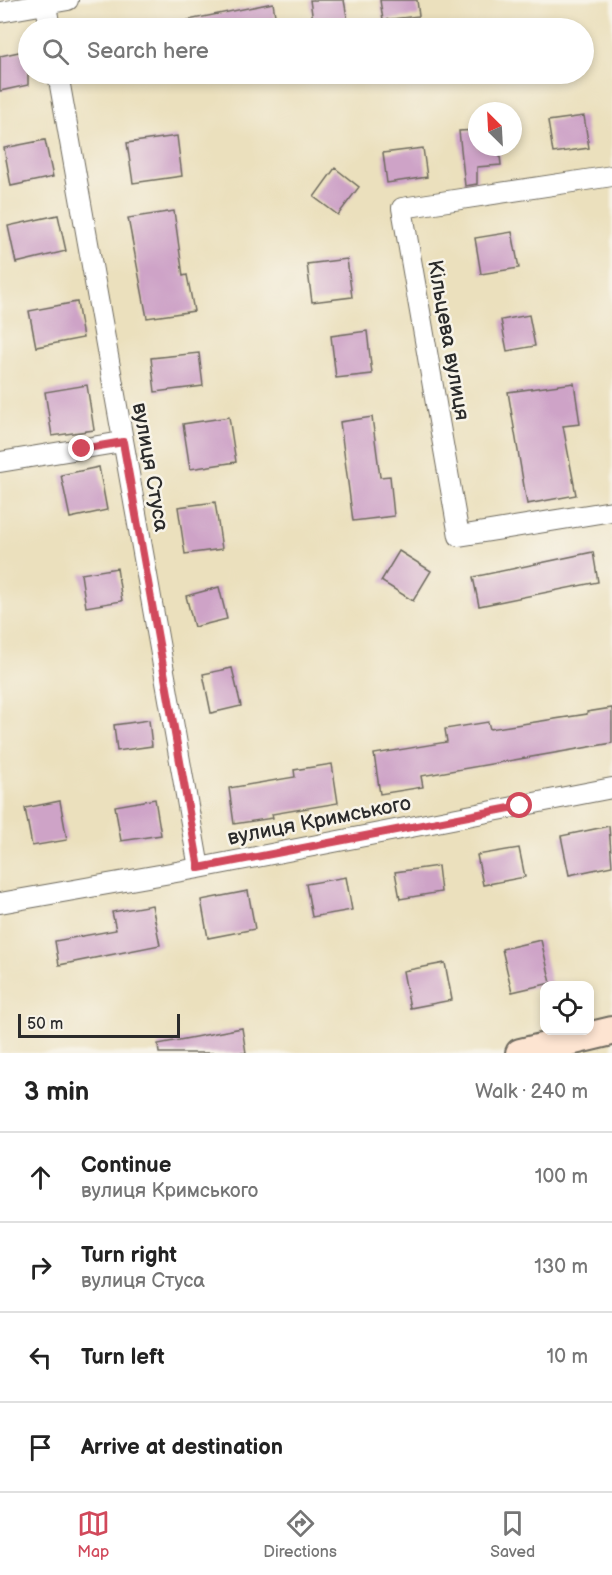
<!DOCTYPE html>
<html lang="en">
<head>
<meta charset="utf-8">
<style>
	body { margin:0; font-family:"Balsamiq Sans",sans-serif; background:#f6f6f6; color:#222 }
	.controls { position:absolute; right:18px; bottom:18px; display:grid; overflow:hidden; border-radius:12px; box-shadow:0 3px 9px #0003 }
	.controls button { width:54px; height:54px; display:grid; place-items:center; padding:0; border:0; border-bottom:2px solid #e0e0e0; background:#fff; color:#222; font:30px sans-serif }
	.compass { position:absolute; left:468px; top:102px; width:54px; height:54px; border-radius:50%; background:#fff; box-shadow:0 3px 9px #0003; rotate:336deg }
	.scale { position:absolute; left:18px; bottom:15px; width:162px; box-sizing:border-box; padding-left:6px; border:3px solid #2b2b2b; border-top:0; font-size:16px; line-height:21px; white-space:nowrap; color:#2b2b2b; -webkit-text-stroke:4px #f7f3e8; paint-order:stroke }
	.stop { position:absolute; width:18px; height:18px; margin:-14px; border:4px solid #d1495b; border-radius:50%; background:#fff }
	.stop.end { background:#d1495b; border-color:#fff; box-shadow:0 2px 6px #0008 }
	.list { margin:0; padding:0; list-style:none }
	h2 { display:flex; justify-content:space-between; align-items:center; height:78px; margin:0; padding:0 24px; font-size:26px }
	h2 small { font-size:20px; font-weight:400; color:#767676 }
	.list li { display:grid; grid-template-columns:39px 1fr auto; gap:18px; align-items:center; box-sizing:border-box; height:90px; padding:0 24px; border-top:2px solid #e0e0e0 }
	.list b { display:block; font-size:22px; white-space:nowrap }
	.list p { margin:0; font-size:20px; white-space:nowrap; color:#767676 }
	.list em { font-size:20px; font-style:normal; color:#767676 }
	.icon { flex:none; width:33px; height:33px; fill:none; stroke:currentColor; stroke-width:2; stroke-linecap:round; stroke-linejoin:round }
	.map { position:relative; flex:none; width:612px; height:1053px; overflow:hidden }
	.search { position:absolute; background:#fff; box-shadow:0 3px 9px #0003; left:18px; right:18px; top:18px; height:66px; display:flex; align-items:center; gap:15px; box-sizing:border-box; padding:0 21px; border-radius:33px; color:#767676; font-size:22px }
	.sheet { height:438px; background:#fff }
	nav { display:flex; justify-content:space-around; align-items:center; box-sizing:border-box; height:84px; border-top:2px solid #e0e0e0; background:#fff; font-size:16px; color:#767676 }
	nav a { display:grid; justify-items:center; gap:3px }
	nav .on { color:#d1495b }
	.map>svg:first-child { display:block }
	.building { fill:#cea3c7 }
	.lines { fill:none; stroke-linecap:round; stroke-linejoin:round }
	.street-casing { stroke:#6e6a5e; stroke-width:22 }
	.secondary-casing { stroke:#6e6a5e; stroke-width:32 }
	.street { stroke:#fff; stroke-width:20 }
	.secondary { stroke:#fde4d1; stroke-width:28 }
	.route { stroke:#d1495b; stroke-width:8 }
	.labels { text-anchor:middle; stroke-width:5; stroke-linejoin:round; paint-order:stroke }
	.street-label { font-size:21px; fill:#2b2b2b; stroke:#f7f3e8 }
</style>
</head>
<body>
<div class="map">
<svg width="612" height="1053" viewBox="0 0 612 1053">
	<rect width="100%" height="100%" fill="#f7f3e8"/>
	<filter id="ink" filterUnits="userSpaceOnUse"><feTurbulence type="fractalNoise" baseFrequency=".0167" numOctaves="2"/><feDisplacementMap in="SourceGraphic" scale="12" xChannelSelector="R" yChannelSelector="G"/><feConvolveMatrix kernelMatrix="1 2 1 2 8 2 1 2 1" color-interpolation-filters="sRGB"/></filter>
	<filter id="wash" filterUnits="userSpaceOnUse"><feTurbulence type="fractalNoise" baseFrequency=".008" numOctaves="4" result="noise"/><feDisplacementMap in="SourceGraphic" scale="24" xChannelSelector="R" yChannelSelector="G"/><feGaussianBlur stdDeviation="1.35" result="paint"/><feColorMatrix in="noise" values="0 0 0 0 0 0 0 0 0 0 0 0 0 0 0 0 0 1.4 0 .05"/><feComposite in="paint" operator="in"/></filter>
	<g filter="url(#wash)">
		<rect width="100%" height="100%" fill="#ebe0bd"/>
		<g id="blocks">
			<path class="building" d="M 310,0 L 344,0 L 349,28 L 314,28 Z
				M 380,0 L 417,0 L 419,16 L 383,20 Z
				M 273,3 L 277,28 L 189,28 L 188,20 Z
				M 28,50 L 28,85 L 0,91 L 0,56 Z
				M 584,116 L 589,148 L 553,153 L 548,121 Z
				M 477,130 L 477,147 L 499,147 L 501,165 L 477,167 L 477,184 L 465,186 L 459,131 Z
				M 177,136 L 182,176 L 133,183 L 127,143 Z
				M 45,140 L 53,177 L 11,186 L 4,148 Z
				M 423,148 L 427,177 L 387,183 L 383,153 Z
				M 335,168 L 359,187 L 338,215 L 314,197 Z
				M 174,211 L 183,276 L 187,275 L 194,311 L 147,318 L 128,218 Z
				M 58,215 L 66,251 L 16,263 L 8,226 Z
				M 512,232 L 519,268 L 481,274 L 475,238 Z
				M 347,259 L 352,297 L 312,302 L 307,264 Z
				M 77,302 L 83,338 L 36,347 L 29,311 Z
				M 529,315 L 535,346 L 507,351 L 501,320 Z
				M 367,331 L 372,374 L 336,378 L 331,336 Z
				M 199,353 L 203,386 L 155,392 L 151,358 Z
				M 574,383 L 580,424 L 563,426 L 576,495 L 527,504 L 508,392 Z
				M 87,385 L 94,430 L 52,436 L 45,392 Z
				M 229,417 L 236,462 L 190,469 L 183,424 Z
				M 372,417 L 380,477 L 390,476 L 394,516 L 353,521 L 340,422 Z
				M 99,467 L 107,510 L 70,518 L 61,475 Z
				M 215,502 L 222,549 L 185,554 L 178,507 Z
				M 399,551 L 431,571 L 413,601 L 381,581 Z
				M 593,552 L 598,582 L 479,606 L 473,577 Z
				M 117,568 L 122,601 L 86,607 L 81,574 Z
				M 219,587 L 227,619 L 194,627 L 186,596 Z
				M 232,668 L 241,706 L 211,713 L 203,674 Z
				M 612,708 L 612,743 L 421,776 L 423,787 L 380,794 L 374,754 L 447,742 L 445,729 L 488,722 L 490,729 L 587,714 L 587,712 Z
				M 149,720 L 152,746 L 117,751 L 114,725 Z
				M 332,764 L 338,803 L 272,814 L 273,818 L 234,824 L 229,788 L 295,777 L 294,770 Z
				M 155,799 L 161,835 L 121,841 L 115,806 Z
				M 60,801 L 67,840 L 32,846 L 25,808 Z
				M 609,826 L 612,866 L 569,875 L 561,836 Z
				M 519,848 L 525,877 L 483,885 L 477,855 Z
				M 438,866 L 441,892 L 400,899 L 395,872 Z
				M 346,877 L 352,910 L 312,917 L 306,884 Z
				M 248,891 L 255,929 L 208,938 L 201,900 Z
				M 152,905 L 160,945 L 59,965 L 55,941 L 116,930 L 112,912 Z
				M 541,940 L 551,983 L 512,992 L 502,949 Z
				M 445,963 L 452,1000 L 410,1008 L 403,971 Z
				M 242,1028 L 246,1053 L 159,1053 L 158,1044 Z"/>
		</g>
	</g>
	<g filter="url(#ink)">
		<use href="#blocks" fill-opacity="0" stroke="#6e6a5e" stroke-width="1.5"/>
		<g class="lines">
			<g class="street-casing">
				<path id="street" d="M 45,0 L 50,28
					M 0,12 L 68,0
					M 58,74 L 199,868
					M 612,176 L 402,208 L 459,536 L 612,511
					M 0,462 L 122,442
					M 0,903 L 199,868 L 612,788"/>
			</g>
			<g class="secondary-casing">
				<path id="secondary" d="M 520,1053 L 612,1031"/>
			</g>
			<use href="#street" class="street"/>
			<use href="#secondary" class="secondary"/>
		</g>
	</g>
	<g class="lines" filter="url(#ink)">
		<path class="route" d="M 82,449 L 123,442 L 199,868 L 520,806"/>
	</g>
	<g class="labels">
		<g class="street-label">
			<text transform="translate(449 340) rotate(80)" y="7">Кільцева вулиця</text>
			<text transform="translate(151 467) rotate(80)" y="7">вулиця Стуса</text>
			<text transform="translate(319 820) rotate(-11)" y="7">вулиця Кримського</text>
		</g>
	</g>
</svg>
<div class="controls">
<button><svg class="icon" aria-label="locate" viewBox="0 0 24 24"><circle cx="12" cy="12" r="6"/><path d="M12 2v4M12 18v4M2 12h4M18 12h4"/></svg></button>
</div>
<svg class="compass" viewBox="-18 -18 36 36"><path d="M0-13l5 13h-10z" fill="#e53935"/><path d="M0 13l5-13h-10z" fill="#767676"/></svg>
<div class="scale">50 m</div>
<div class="stop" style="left:520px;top:806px"></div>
<div class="stop end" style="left:82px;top:449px"></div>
<div class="search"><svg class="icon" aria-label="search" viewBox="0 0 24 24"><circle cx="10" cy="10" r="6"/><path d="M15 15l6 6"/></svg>Search here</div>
</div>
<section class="sheet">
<h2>3 min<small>Walk · 240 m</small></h2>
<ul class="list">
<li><svg class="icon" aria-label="ahead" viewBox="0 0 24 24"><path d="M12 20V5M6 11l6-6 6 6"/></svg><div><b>Continue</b><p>вулиця Кримського</p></div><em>100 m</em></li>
<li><svg class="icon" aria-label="right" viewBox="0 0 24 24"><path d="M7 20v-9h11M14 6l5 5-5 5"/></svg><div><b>Turn right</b><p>вулиця Стуса</p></div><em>130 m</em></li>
<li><svg class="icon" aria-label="left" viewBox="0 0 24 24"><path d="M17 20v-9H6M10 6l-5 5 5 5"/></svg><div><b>Turn left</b></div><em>10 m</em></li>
<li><svg class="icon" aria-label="arrive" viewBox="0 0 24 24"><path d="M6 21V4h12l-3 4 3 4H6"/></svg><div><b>Arrive at destination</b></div></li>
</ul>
</section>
<nav>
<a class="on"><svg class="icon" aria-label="map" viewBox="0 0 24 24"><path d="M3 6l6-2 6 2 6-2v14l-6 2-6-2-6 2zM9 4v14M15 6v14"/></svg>Map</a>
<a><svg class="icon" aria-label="directions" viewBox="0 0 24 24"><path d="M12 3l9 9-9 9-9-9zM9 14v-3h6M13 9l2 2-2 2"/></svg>Directions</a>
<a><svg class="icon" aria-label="saved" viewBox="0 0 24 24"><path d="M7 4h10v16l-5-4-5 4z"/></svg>Saved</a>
</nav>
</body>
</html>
